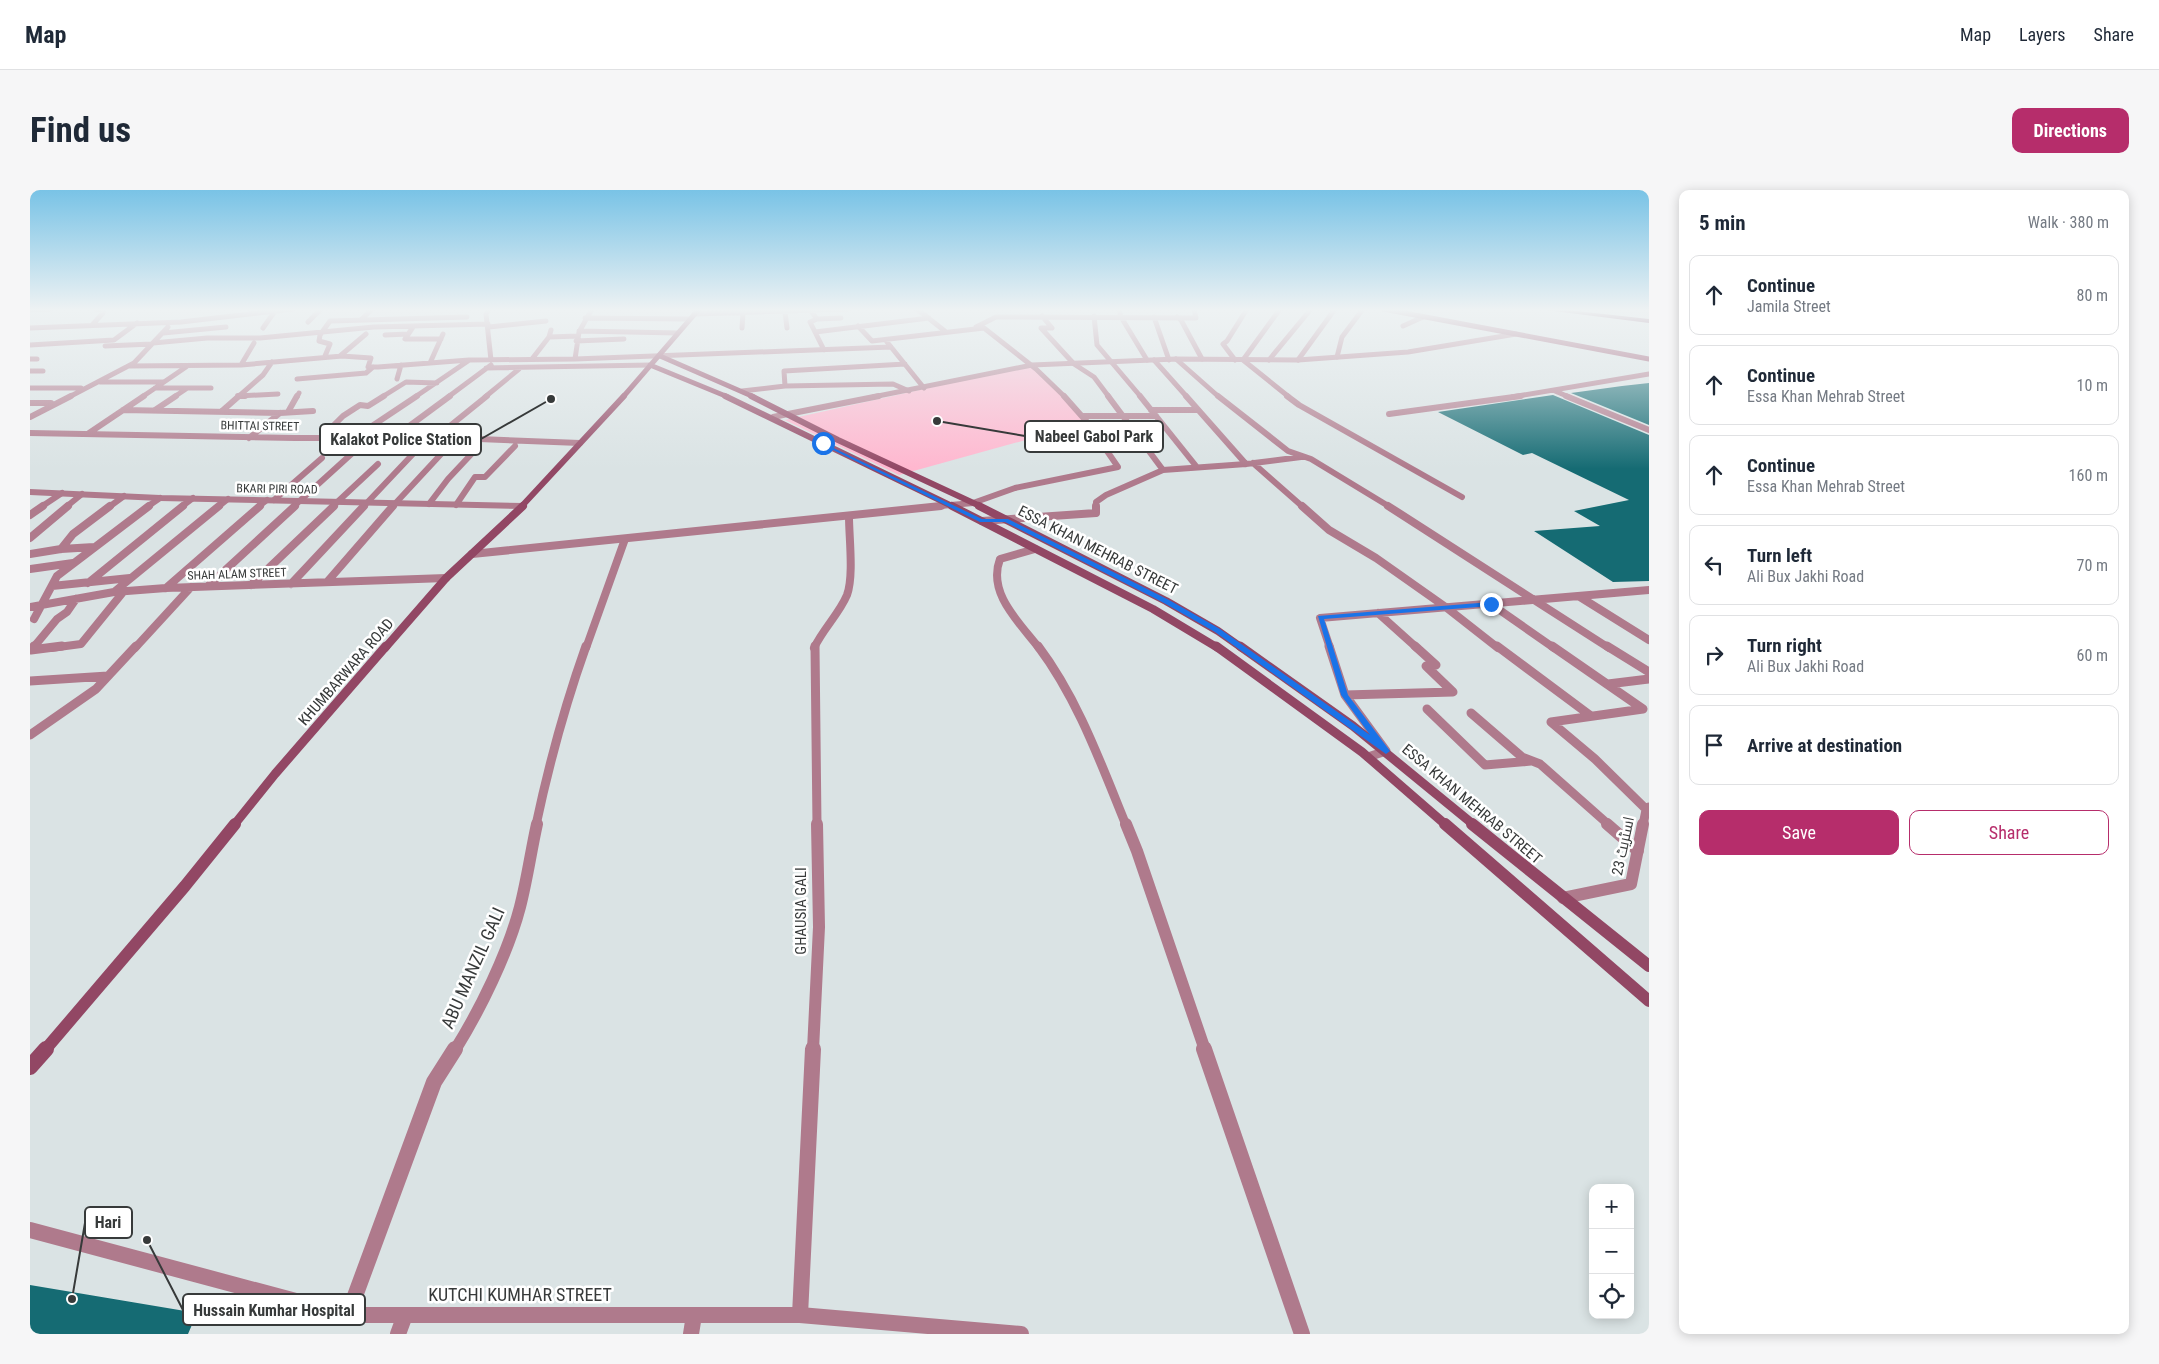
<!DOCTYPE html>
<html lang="en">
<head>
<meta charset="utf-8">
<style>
	body { margin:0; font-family:"Roboto Condensed",Cairo,sans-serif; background:#f6f6f7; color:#1f2937 }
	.controls { position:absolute; right:15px; bottom:15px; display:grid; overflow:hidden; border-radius:10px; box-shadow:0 2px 12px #0003 }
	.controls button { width:45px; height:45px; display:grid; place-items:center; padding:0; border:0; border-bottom:1px solid #e0e1e3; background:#fff; color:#1f2937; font:25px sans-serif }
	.stop { position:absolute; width:15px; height:15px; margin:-11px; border:4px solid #1a73e8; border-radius:50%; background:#fff }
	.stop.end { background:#1a73e8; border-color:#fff; box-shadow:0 1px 5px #0008 }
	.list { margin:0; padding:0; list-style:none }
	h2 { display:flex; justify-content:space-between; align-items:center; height:65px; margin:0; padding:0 20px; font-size:21px }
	h2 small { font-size:16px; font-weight:400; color:#747a83 }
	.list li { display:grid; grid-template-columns:32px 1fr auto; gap:15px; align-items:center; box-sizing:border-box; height:80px; margin:0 10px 10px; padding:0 10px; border:1px solid #e0e1e3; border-radius:10px }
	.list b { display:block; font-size:19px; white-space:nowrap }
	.list p { margin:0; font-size:16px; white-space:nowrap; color:#747a83 }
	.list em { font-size:16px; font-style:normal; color:#747a83 }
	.actions { display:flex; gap:10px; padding:15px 20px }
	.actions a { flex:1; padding:11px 0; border:1px solid #b62d6b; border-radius:10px; text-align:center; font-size:18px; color:#b62d6b }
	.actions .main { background:#b62d6b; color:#fff }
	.icon { flex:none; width:28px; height:28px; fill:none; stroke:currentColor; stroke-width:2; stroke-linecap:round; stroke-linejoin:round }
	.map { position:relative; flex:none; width:1619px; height:1144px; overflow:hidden; border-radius:10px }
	header { display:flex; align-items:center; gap:30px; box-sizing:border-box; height:70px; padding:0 25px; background:#fff; border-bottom:1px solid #e0e1e3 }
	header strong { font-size:24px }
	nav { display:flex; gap:28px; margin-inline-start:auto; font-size:18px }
	.intro { display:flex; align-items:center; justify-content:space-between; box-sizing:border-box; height:120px; padding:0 30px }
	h1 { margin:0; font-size:35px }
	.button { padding:12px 22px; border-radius:10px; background:#b62d6b; color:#fff; font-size:18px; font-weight:700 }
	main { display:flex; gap:30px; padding:0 30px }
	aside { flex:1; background:#fff; border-radius:10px; box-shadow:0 2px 12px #0003 }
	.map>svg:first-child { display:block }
	.green { fill:#ffb7cf }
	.building { fill:#156b73 }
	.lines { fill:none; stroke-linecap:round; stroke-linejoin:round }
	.minor-far5 { stroke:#af7a8c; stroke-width:5 }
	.minor-far4 { stroke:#af7a8c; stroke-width:6 }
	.minor-far3 { stroke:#af7a8c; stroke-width:8 }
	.minor-far2 { stroke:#af7a8c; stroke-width:9 }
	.minor-far1 { stroke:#af7a8c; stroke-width:12 }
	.minor { stroke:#af7a8c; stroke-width:16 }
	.tertiary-far3 { stroke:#af7a8c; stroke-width:5 }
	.tertiary-far2 { stroke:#af7a8c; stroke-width:6 }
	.tertiary-far1 { stroke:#af7a8c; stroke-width:8 }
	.tertiary { stroke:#af7a8c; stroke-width:16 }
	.secondary-far5 { stroke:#924764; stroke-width:5 }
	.secondary-far4 { stroke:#924764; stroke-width:6 }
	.secondary-far3 { stroke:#924764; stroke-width:8 }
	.secondary-far2 { stroke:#924764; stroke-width:9 }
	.secondary-far1 { stroke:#924764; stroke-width:12 }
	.secondary { stroke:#924764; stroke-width:16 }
	.motorway { fill:#5c0230; fill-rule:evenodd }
	.route { fill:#1a73e8 }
	.labels { text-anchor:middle; stroke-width:5; stroke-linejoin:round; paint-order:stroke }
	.far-street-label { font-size:12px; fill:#373a3a; stroke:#fff }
	.street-label { font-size:15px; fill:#373a3a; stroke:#fff }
	.near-street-label { font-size:18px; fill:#373a3a; stroke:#fff }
	.leader { fill:none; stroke:#373a3a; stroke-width:2 }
	.callout-dot { fill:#373a3a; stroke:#fff; stroke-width:2 }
	.callout { fill:#fff; stroke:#373a3a; stroke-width:2 }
	.callout-label { font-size:16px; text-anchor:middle; font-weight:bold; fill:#373a3a }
</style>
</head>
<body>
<header>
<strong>Map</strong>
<nav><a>Map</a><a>Layers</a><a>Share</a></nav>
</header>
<div class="intro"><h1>Find us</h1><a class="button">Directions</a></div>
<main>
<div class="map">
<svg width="1619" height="1144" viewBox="0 0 1619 1144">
	<rect width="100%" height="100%" fill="#dae3e4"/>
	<path class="green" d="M 1002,175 L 1057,233 L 869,285 L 755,230 Z"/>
	<path class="building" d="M 1619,193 L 1619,235 L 1541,203 L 1592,196 Z
		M 1523,205 L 1619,245 L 1619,391 L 1583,392 L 1504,341 L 1570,336 L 1544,321 L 1599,310 L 1502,263 L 1493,265 L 1408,222 Z
		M 0,1095 L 167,1123 L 158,1144 L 0,1144 Z"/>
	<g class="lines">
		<path class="minor-far5" d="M 459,119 L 456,124 L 461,170
			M 887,119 L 916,142
			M 1089,119 L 1091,127 L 1117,170
			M 1250,119 L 1213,170 L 1259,207
			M 0,120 L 21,119
			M 781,121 L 787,129 L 780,132 L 794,160
			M 755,122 L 757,138
			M 664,124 L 817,119
			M 1012,126 L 1022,138 L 1011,138 L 1044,174 L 1064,187 L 1079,207
			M 1064,126 L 1067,155 L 1111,207
			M 1124,127 L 1139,170
			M 1147,127 L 1151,130 L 1172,169
			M 555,128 L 660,129
			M 787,129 L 811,128
			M 331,130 L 342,119
			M 278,132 L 291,119
			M 63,134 L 73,123 L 73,120 L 66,119
			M 828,136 L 842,151 L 954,138 L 1006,179 L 1035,207
			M 1373,136 L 1393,127
			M 383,137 L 375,149 L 411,149
			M 459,137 L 516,131
			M 946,137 L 966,127 L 1166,128 L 1164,119
			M 0,138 L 151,132 L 263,119
			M 233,138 L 245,121
			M 712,138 L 713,123
			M 549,141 L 648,143
			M 785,142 L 899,128
			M 133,143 L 196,137
			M 355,145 L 378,144
			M 519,147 L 548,146
			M 546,151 L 594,149
			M 857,152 L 894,198
			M 123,153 L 177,148 L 230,148 L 344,137 L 458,134
			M 0,155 L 84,150 L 107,133
			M 75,156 L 122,154
			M 295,166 L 300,154 L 289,151 L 290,145 L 300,131 L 437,127
			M 310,166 L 336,144
			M 1307,167 L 1312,147 L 1333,119
			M 0,169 L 7,169
			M 502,169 L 519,147 L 521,140
			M 545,169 L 549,142 L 562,119
			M 1146,169 L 1189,207
			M 1124,170 L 1157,207
			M 1205,170 L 1193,154 L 1197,151 L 1217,119
			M 1239,170 L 1281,119
			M 1268,170 L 1305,119
			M 400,173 L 413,144
			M 211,175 L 224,153
			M 98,176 L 211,175 L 312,166 L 341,168 L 338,177 L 348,177 L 439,170 L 545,169 L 861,157
			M 456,178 L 620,175
			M 0,181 L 13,181
			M 267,189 L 336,183 L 343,177
			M 367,189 L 371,175
			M 70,192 L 133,192
			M 755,196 L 754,181 L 875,174
			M 0,198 L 51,198
			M 125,198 L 181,198
			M 712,201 L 755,196 L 863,194 L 879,201
			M 1525,201 L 1539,207
			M 208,206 L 248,204
			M 39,207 L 104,173 L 138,137
			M 112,207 L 156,177
			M 144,207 L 156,199
			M 208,207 L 233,185 L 242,172
			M 267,207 L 269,203
			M 352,207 L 376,192 L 407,193
			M 385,207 L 438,171
			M 418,207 L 461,175
			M 455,207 L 489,179
			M 1482,207 L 1619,184"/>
		<path class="minor-far4" d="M 208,206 L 215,206
			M 1078,206 L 1133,280
			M 1110,206 L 1166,276
			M 1156,206 L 1216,274
			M 1188,206 L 1258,261 L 1281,269 L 1360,317
			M 1257,206 L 1269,215 L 1432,307
			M 1536,206 L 1619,240
			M 0,213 L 21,213
			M 93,220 L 250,223 L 283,221
			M 125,220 L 146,206
			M 1121,220 L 1167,220
			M 192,221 L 209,206
			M 258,222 L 267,206
			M 1359,224 L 1491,206
			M 1052,226 L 1126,226
			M 0,227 L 41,206
			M 304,235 L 313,226 L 330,215 L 338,216 L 354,206
			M 0,243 L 265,248 L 424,248 L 550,253
			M 59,243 L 114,206
			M 219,248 L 250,223
			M 324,248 L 387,206
			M 363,248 L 420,206
			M 405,248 L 457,206
			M 1223,273 L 1273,317
			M 244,310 L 292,268
			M 943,313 L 985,298 L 1088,277 L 1057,232 L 1034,206
			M 399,314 L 418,289 L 448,257 L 432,257
			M 426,315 L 445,287 L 455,287 L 485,256
			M 11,317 L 32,303
			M 36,317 L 52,304
			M 79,317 L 94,306
			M 117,317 L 130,308
			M 151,317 L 163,308
			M 188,317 L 198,309
			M 228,317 L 237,310
			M 263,317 L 339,248
			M 302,317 L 348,274
			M 333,317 L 398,248
			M 362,317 L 413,262
			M 1066,317 L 1066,312 L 1076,305 L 1133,280 L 1216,274 L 1271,267"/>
		<path class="minor-far3" d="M 1272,316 L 1299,340 L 1346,368 L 1417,418 L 1468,458
			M 1358,316 L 1579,458
			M 0,325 L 13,316
			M 952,331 L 1066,323 L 1066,316
			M 0,348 L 38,316
			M 31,359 L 43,344 L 80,316
			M 1005,359 L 970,369 C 957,403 989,432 1009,458
			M 0,364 L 31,359 L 64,357
			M 0,379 L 43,373
			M 297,392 L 363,316
			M 58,393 L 153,316
			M 261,394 L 334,316
			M 221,395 L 304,316
			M 22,396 L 100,388
			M 178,396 L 265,316
			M 136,398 L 230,316
			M 84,402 L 189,316
			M 1550,407 L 1619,450
			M 1461,414 L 1524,458
			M 0,417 L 84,402 L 136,398 L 416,388
			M 1348,423 L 1387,458
			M 4,429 L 27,386 L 119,316
			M 3,458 L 27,429 L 37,422 L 46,409
			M 21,458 L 51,454 L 94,401
			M 105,458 L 161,397
			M 556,458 L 595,349
			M 784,458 C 793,439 809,424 817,405 C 824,386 819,347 819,327
			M 1300,458 L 1290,428 L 1619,400"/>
		<path class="minor-far2" d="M 4,456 L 1,460 L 32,456
			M 785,456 L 787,635
			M 1008,456 C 1048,509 1071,574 1096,635
			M 1299,456 L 1315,505 L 1356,561 L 1338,567
			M 1467,456 L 1561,526
			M 1522,456 L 1613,519
			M 1577,456 L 1619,482
			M 0,491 L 78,486
			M 1578,494 L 1619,489
			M 1315,505 L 1423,502 L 1396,476 L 1406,475 L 1385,456
			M 1397,519 L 1455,575 L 1501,571
			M 1613,519 L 1521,532 L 1565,569 L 1619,622
			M 1441,523 L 1492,567 L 1510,574 L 1579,635
			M 0,545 L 66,499 L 106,456
			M 506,635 C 519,574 535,515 556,456
			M 1613,635 L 1616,620 L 1619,617"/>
		<path class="minor-far1" d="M 1096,634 L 1107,661 L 1175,860
			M 1577,634 L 1608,661
			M 1533,708 L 1601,694 L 1613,634
			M 425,860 C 450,820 478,763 490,717 C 497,690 501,661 507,634
			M 783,860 L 789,737 L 787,634"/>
		<path class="minor" d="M 1174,859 L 1272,1144
			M 318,1125 L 404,892 L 425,859
			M 770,1125 L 783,859
			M 368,1144 L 375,1125
			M 661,1144 L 664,1125"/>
		<path class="tertiary-far3" d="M 843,207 L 1002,175 L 1146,169 L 1268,170 L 1378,162 L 1486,144"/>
		<path class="tertiary-far2" d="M 743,227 L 849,206
			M 0,302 L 130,308 L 493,316
			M 899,317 L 943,313"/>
		<path class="tertiary-far1" d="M 442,364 L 911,316"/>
		<path class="tertiary" d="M 0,1040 L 318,1125 L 770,1125 L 991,1144"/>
		<path class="secondary-far5" d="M 1353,119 L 1619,169
			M 630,166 L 724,207
			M 620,175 L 698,207
			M 593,207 L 669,119"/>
		<path class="secondary-far4" d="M 695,206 L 924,317
			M 721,206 L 808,250 L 952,317
			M 491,317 L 594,206"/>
		<path class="secondary-far3" d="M 922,316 L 1123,419 L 1188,458
			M 949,316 L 1136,411 L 1188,441 L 1212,458
			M 355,458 L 416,388 L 493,316"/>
		<path class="secondary-far2" d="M 1186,456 L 1332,562 L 1416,635
			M 1210,456 L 1323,536 L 1444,635
			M 204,635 L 245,584 L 356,456"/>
		<path class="secondary-far1" d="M 1415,634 L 1619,811
			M 1442,634 L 1619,776
			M 15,860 L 155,696 L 205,634"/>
		<path class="secondary" d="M 0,877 L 16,859"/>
		<path class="motorway" d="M 1508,119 L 1528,119 L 1619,129 L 1619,133 Z"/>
	</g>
	<linearGradient id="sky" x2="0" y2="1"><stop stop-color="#79c3e6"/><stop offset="0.43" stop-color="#eef2f3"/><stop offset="1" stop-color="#eef2f3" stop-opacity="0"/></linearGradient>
	<rect width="1619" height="279" fill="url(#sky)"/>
	<path class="route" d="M 791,252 L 952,329 L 978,329 L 1139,410 L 1190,439 L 1340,545 L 1311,505 L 1288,426 L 1461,412 L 1464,414 L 1461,416 L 1294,429 L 1318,505 L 1360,561 L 1356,564 L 1185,442 L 1134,413 L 975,332 L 950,332 L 791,254 Z"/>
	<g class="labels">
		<g class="far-street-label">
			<text transform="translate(230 236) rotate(1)" y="4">BHITTAI STREET</text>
			<text transform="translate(247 299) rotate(1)" y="4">BKARI PIRI ROAD</text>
			<text transform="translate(207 384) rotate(-2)" y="4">SHAH ALAM STREET</text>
		</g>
		<g class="street-label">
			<text transform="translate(1068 360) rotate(27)" y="5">ESSA KHAN MEHRAB STREET</text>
			<text transform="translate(316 482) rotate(-49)" y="5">KHUMBARWARA ROAD</text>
			<text transform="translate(1442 614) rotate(40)" y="5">ESSA KHAN MEHRAB STREET</text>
			<text transform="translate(1593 656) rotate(-78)" y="5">اسٹریٹ 23</text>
			<text transform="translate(771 721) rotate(-90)" y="5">GHAUSIA GALI</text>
		</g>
		<g class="near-street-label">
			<text transform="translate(443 778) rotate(-66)" y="6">ABU MANZIL GALI</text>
			<text x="490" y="1111">KUTCHI KUMHAR STREET</text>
		</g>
	</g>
	<path class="leader" d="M907 231L995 246M521 209L451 249M42 1109L55 1033M117 1050L153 1120"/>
	<g class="callout-dot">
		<circle cx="907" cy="231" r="5"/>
		<circle cx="521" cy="209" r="5"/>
		<circle cx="42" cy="1109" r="5"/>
		<circle cx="117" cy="1050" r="5"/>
	</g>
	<g class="callout">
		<rect x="995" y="231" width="138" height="31" rx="5"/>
		<rect x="290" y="234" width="161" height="31" rx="5"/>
		<rect x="55" y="1017" width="47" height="31" rx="5"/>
		<rect x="153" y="1104" width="182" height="31" rx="5"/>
	</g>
	<g class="callout-label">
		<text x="1064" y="252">Nabeel Gabol Park</text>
		<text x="371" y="255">Kalakot Police Station</text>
		<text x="78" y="1038">Hari</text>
		<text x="244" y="1126">Hussain Kumhar Hospital</text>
	</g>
</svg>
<div class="controls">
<button>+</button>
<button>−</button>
<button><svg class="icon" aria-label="locate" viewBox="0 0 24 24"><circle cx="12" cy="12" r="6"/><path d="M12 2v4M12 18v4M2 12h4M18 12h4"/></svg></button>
</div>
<div class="stop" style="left:793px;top:253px"></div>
<div class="stop end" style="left:1461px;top:414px"></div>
</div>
<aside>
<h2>5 min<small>Walk · 380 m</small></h2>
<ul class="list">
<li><svg class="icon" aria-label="ahead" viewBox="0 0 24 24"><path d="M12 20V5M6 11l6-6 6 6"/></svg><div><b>Continue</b><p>Jamila Street</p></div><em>80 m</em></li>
<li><svg class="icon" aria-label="ahead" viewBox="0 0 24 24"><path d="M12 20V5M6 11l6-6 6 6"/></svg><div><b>Continue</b><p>Essa Khan Mehrab Street</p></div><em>10 m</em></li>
<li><svg class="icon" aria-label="ahead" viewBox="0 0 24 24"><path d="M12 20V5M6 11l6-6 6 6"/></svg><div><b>Continue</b><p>Essa Khan Mehrab Street</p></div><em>160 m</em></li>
<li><svg class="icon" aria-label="left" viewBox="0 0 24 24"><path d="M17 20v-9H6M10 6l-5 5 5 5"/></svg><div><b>Turn left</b><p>Ali Bux Jakhi Road</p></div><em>70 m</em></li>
<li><svg class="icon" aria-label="right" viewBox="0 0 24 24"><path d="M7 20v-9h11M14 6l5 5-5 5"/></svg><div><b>Turn right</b><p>Ali Bux Jakhi Road</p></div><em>60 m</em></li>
<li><svg class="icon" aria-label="arrive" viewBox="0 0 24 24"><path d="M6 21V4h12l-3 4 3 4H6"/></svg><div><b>Arrive at destination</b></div></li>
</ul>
<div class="actions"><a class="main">Save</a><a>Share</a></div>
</aside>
</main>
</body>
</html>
